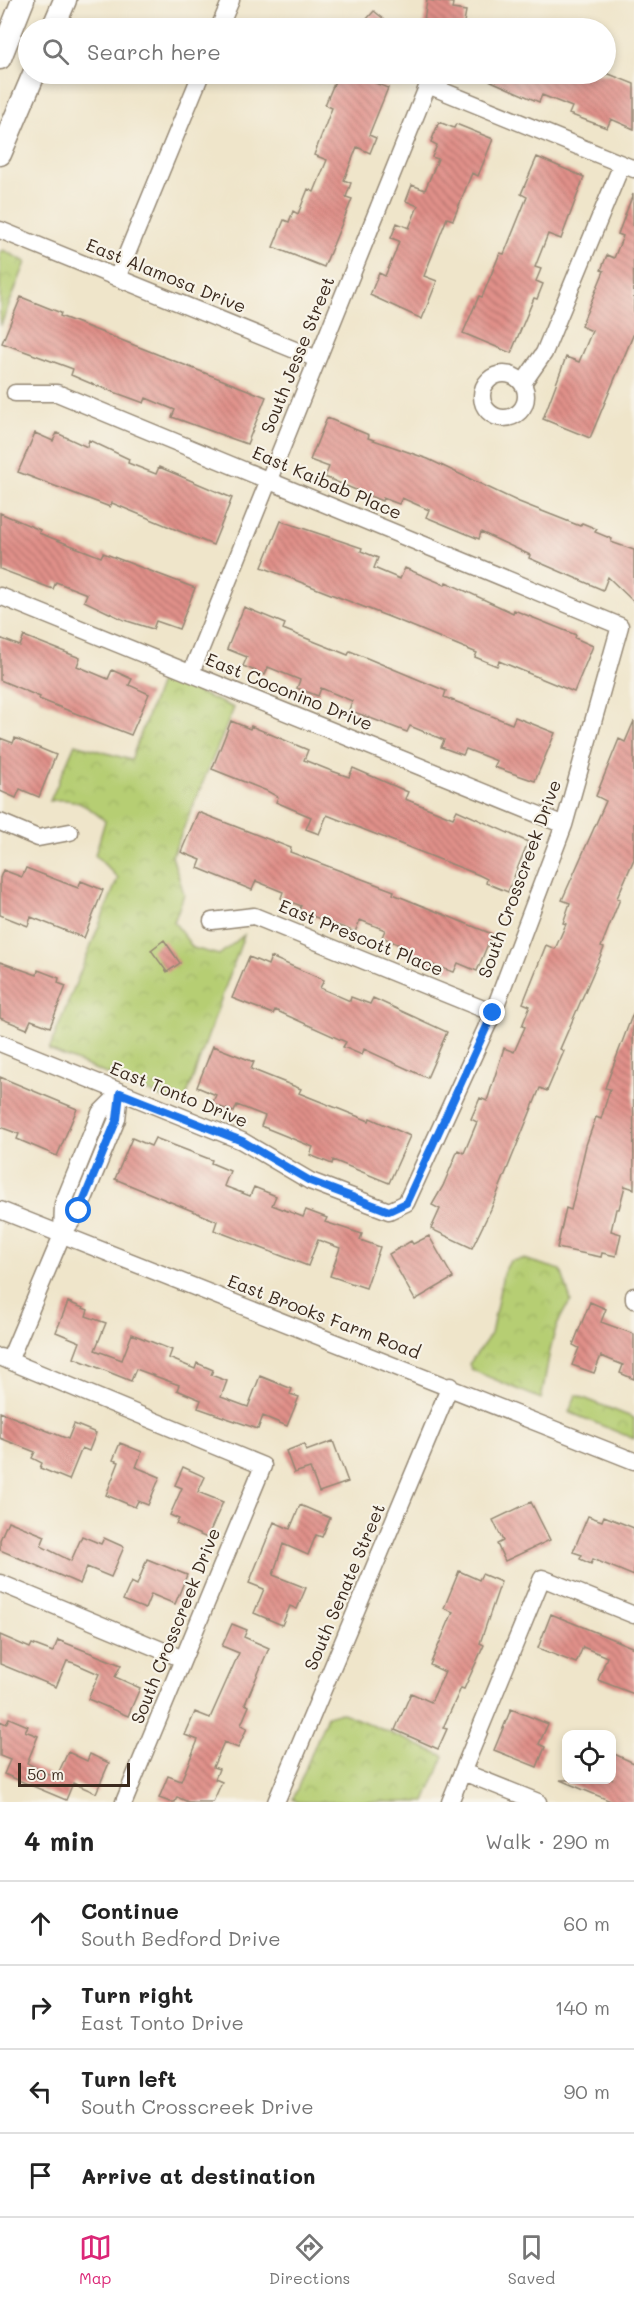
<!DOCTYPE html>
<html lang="en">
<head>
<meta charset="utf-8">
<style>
	body { margin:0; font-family:Mali,sans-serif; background:#f2f2f2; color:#222 }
	.controls { position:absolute; right:18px; bottom:18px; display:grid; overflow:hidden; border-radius:12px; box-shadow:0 3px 9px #0003 }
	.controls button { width:54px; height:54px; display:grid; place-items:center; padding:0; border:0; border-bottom:2px solid #e0e0e0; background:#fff; color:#222; font:30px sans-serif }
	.scale { position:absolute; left:18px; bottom:15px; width:112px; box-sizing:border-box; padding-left:6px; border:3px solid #3b2a1e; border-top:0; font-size:16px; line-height:21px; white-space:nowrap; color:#3b2a1e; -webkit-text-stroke:4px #f7f3e8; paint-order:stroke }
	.stop { position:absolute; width:18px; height:18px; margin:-14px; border:4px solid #1a73e8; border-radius:50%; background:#fff }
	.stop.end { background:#1a73e8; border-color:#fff; box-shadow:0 2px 6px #0008 }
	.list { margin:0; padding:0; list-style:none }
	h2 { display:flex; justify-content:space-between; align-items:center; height:78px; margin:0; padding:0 24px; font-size:26px }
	h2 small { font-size:20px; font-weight:400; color:#767676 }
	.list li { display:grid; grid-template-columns:39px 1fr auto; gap:18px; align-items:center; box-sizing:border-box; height:84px; padding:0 24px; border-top:2px solid #e0e0e0 }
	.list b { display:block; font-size:22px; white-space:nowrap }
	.list p { margin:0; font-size:20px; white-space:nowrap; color:#767676 }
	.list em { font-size:20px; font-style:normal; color:#767676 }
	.icon { flex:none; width:33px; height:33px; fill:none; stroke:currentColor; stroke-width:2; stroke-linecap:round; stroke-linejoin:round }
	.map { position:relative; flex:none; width:634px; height:1802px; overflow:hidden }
	.search { position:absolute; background:#fff; box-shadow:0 3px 9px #0003; left:18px; right:18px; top:18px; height:66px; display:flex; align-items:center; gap:15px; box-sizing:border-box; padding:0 21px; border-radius:33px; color:#767676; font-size:22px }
	.sheet { height:414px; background:#fff }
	nav { display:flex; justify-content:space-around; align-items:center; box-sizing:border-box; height:84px; border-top:2px solid #e0e0e0; background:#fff; font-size:16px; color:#767676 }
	nav a { display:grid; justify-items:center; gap:3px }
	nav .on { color:#db2777 }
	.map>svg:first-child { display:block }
	.park { fill:url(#park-crowns); stroke:#787c48; stroke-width:1.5 }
	.building { fill:url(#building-back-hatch) }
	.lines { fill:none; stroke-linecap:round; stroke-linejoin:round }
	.street-casing { stroke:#958874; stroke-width:19 }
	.secondary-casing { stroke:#958874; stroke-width:25 }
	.street { stroke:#fff; stroke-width:16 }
	.secondary { stroke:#fff; stroke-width:22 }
	.route { stroke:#1a73e8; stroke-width:8 }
	.labels { text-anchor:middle; stroke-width:4.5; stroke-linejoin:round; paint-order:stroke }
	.street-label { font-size:18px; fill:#3b2a1e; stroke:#f7f3e8 }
</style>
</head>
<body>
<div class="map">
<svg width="634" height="1802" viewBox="0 0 634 1802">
	<defs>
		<pattern id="park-crowns" width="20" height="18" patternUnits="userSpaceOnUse" patternTransform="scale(1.5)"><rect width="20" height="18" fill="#b6ce73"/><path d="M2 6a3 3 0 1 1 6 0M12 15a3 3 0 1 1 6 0" fill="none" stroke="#9db163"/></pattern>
		<pattern id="building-back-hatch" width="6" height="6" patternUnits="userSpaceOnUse" patternTransform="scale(1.5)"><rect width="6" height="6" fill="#e09089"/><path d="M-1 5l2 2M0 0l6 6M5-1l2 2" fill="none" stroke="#b7766f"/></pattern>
	</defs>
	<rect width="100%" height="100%" fill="#f7f3e8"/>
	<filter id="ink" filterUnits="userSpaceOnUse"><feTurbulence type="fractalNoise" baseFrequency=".0167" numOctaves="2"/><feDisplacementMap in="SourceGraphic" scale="12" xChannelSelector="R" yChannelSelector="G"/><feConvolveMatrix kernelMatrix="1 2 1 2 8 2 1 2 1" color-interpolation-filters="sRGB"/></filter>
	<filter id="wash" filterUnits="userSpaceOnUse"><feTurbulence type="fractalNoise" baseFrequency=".008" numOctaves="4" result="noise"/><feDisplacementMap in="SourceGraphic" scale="24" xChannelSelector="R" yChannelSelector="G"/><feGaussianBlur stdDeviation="1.35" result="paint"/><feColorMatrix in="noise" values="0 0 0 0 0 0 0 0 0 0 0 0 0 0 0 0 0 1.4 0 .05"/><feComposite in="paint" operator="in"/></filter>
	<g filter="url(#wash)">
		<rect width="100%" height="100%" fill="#efe5ca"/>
		<path class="park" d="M 3,250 L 26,262 L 0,327 L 0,252 Z
			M 162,677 L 234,708 L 172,856 L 184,894 L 174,922 L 193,948 L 219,955 L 244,935 L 183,1106 L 49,1050 L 118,878 L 95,855 L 105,821 C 88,806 74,796 50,801 L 75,744 L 131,760 Z
			M 523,1259 L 561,1270 L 571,1301 C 549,1329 549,1364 541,1399 L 472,1370 L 469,1364 L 491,1334 L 503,1274 L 510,1261 Z
			M 576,1395 L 634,1418 L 634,1439 L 569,1412 Z
			M 341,1712 L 444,1756 L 425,1802 L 298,1802 L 293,1799 L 327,1716 Z"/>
		<g id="blocks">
			<path class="building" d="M 427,0 L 453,3 L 452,9 L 466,11 L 463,28 L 423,28 Z
				M 374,11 L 395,28 L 359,28 Z
				M 338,74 L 353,74 L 388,88 L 369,135 L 376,138 L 370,153 L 357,147 L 344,180 L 351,183 L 346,197 L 352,199 L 324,267 L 273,247 L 284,220 L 289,222 L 293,211 L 298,214 L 308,189 L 314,192 L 327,160 L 314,155 L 332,108 L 325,105 Z
				M 475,74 L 609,74 L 634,84 L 634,129 L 611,119 L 607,128 L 569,114 L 572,107 L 542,95 L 539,102 Z
				M 439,122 L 454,128 L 456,124 L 493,139 L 478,176 L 472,173 L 453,220 L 447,218 L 424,276 L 437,281 L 422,319 L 370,295 L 379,273 L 385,276 L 395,253 L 399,241 L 391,238 L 397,223 L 409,228 L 418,206 L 406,201 L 412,185 L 425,190 L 438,159 L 432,157 L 437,145 L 431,142 Z
				M 537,157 L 584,177 L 561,239 L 548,234 L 535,267 L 541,269 L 536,281 L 543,284 L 537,299 L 534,298 L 511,353 L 463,333 L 479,296 L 482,297 L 500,253 L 504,254 L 527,197 L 521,194 Z
				M 633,194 L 634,333 L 590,438 L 543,419 L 566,357 L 579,362 L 592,331 L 581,326 L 604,271 L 601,270 L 607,255 L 614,258 L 623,236 L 618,234 Z
				M 21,297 L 61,313 L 60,316 L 266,397 L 247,444 L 172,417 L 175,410 L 146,398 L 144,403 L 92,384 L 71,375 L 73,369 L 2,343 Z
				M 327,418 L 369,435 L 368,438 L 428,459 L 519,502 L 580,526 L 582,523 L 597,529 L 595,532 L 612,539 L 611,542 L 634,550 L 634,602 L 608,577 L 603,590 L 529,558 L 530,555 L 481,532 L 479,539 L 426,517 L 429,510 L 402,498 L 399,504 L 383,498 L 382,501 L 325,477 L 329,467 L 310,460 Z
				M 35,433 L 53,441 L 57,433 L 87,447 L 89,440 L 129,459 L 128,463 L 156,474 L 159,467 L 232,498 L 213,545 L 112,503 L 110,507 L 18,472 Z
				M 0,513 L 40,530 L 39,533 L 101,557 L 103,553 L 195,588 L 179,629 L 156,621 L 153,629 L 124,620 L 84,601 L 87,594 L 56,582 L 53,589 L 0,569 Z
				M 281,521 L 362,548 L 361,551 L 378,558 L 374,568 L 400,579 L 405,568 L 445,585 L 446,582 L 513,613 L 514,610 L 576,635 L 575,638 L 593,646 L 574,692 L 499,661 L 497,666 L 475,657 L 477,653 L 407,624 L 262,567 Z
				M 244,607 L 285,624 L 283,629 L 348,655 L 350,651 L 446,691 L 444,697 L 512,724 L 515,717 L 555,733 L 535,781 L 494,767 L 497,761 L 466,749 L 463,755 L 441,747 L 444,740 L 410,726 L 407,732 L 349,710 L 352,701 L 321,688 L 318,696 L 297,688 L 300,680 L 268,667 L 265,675 L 243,666 L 247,657 L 227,649 Z
				M 24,636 L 80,658 L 77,666 L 108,679 L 112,670 L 132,679 L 129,685 L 149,694 L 131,735 L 39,699 L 40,697 L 0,680 L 0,638 L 20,646 Z
				M 231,721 L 250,729 L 251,726 L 308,750 L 304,760 L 329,770 L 349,777 L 353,768 L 408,792 L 405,799 L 453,818 L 457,810 L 528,842 L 508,892 L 486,883 L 487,879 L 479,875 L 327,815 L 319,834 L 306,829 L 311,817 L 276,802 L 278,797 L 267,791 L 212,769 Z
				M 634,721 L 634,859 L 617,898 L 620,899 L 601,947 L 604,948 L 560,1049 L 564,1051 L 547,1091 L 540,1088 L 491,1209 L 472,1248 L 431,1229 L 440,1209 L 432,1205 L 443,1186 L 458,1150 L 464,1153 L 477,1122 L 471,1119 L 480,1098 L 487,1101 L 504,1048 L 514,1052 L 525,1027 L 522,1026 L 530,1006 L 523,1003 L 546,945 L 555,949 L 566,924 L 563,923 L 570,903 L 562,900 L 606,801 L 596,796 L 619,739 L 625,742 Z
				M 0,738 L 13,743 L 15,738 L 56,755 L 39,797 L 20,789 L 16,798 L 0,791 Z
				M 198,812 L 291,848 L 290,852 L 394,891 L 393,894 L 492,934 L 477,971 L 458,963 L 454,972 L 420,961 L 399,952 L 402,946 L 382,937 L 385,930 L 360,920 L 355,932 L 299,911 L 301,906 L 281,898 L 283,892 L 256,881 L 252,890 L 198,868 L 201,860 L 181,852 Z
				M 26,868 L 78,888 L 81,881 L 103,890 L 84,938 L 31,917 L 28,926 L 0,915 L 0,878 L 3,870 L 22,877 Z
				M 164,940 L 180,963 L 167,972 L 151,950 Z
				M 249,957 L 268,965 L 271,957 L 324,980 L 320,988 L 350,1001 L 351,997 L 370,1004 L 373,998 L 447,1032 L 427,1078 L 364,1049 L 362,1055 L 343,1047 L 346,1042 L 275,1010 L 273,1014 L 232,998 Z
				M 0,962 L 37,975 L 38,970 L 59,978 L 58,983 L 66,986 L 50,1027 L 31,1020 L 27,1029 L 0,1018 Z
				M 633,1013 L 634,1189 L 625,1186 L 619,1209 L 616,1209 L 611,1231 L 621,1234 L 616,1256 L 602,1253 L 601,1257 L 557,1248 L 566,1208 L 571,1210 L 586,1145 L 596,1117 L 601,1119 L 610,1089 L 605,1088 Z
				M 213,1046 L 254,1062 L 251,1069 L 301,1089 L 299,1093 L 369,1121 L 370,1118 L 410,1136 L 389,1183 L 333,1160 L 332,1164 L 310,1155 L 313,1147 L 261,1126 L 265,1116 L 237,1105 L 234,1112 L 212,1104 L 216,1095 L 197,1087 Z
				M 0,1077 L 77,1109 L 57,1156 L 17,1139 L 19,1134 L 0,1127 Z
				M 132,1138 L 151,1146 L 155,1138 L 212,1160 L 211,1163 L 230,1171 L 224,1186 L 250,1196 L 254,1187 L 276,1196 L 272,1205 L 303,1217 L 306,1210 L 327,1218 L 325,1222 L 362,1234 L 360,1240 L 380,1247 L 366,1288 L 330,1276 L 340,1248 L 318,1240 L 308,1266 L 214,1230 L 217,1221 L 115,1179 Z
				M 429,1236 L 453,1278 L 415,1300 L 389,1254 L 411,1241 L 413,1244 Z
				M 68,1302 L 88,1310 L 86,1316 L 106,1323 L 95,1350 L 122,1360 L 132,1334 L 172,1350 L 169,1358 L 195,1369 L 197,1363 L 213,1370 L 211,1375 L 227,1381 L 221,1397 L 248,1407 L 260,1376 L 292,1389 L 290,1394 L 299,1397 L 287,1426 L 263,1416 L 258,1429 L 198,1408 L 201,1400 L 177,1390 L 179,1385 L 136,1369 L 131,1381 L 74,1358 L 80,1342 L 56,1332 Z
				M 590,1302 L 606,1309 L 601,1322 L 634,1334 L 634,1379 L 620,1373 L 623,1365 L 601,1356 L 594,1373 L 572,1365 L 579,1348 L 573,1345 Z
				M 0,1412 L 68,1439 L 74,1424 L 96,1433 L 89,1451 L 82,1448 L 69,1480 L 40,1468 L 42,1463 L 32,1458 L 35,1452 L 0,1438 Z
				M 333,1441 L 348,1482 L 319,1492 L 310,1468 L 294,1473 L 286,1451 L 304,1444 L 306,1451 Z
				M 120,1443 L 142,1452 L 136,1467 L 160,1477 L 148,1505 L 138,1501 L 135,1507 L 106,1495 L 119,1462 L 113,1460 Z
				M 183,1467 L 205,1477 L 198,1492 L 223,1502 L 207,1538 L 176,1524 L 179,1519 L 170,1515 L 182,1488 L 175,1485 Z
				M 531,1502 L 550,1540 L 505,1561 L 497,1544 L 503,1541 L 493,1520 Z
				M 300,1505 L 330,1518 L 322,1537 L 316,1535 L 308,1555 L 283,1544 L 273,1575 L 306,1588 L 297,1609 L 290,1606 L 282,1625 L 254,1613 L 264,1589 L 249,1583 L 274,1522 L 290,1529 Z
				M 588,1516 L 602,1521 L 604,1516 L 634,1528 L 634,1576 L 593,1559 L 591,1564 L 580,1559 L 582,1555 L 573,1552 Z
				M 8,1521 L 45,1536 L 41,1546 L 71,1561 L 82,1536 L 101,1544 L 104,1538 L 124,1547 L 111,1577 L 87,1567 L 80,1584 L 0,1550 L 0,1540 Z
				M 147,1559 L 187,1575 L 175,1604 L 151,1594 L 145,1609 L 123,1600 L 131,1582 L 137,1585 Z
				M 459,1571 L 479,1580 L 482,1574 L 501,1582 L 480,1643 L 484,1645 L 464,1689 L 461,1688 L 443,1728 L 447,1729 L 438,1749 L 395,1730 L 411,1693 L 431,1702 L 445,1672 L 430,1665 L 453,1612 L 444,1608 Z
				M 551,1614 L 634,1648 L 634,1694 L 598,1680 L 607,1657 L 583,1647 L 576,1663 L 538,1648 Z
				M 232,1624 L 247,1630 L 244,1637 L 269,1648 L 245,1704 L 249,1706 L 241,1725 L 247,1728 L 238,1748 L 224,1742 L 213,1767 L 219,1769 L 215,1779 L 222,1782 L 213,1802 L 188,1802 L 177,1797 L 175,1802 L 170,1802 L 159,1798 L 168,1776 L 181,1781 L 198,1740 L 185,1735 L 195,1712 L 210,1718 L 239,1653 L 222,1646 Z
				M 0,1635 L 30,1648 L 32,1644 L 53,1652 L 58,1640 L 121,1665 L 115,1677 L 140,1688 L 128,1716 L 88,1699 L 99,1674 L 74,1663 L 67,1661 L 56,1687 L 0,1664 Z
				M 511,1709 L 548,1724 L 539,1744 L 545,1747 L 537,1767 L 494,1750 Z
				M 9,1718 L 28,1726 L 25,1731 L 38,1736 L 27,1763 L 56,1778 L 68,1752 L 87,1761 L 90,1754 L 109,1763 L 96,1793 L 73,1783 L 66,1800 L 4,1774 L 10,1760 L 0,1756 L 0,1721 L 6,1724 Z
				M 612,1753 L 634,1763 L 634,1802 L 613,1802 L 560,1780 L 612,1779 Z"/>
		</g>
	</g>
	<g filter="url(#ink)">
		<use href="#blocks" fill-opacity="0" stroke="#958874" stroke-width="1.5"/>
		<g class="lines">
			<g class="street-casing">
				<path id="street" d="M 219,28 L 231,0
					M 0,230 L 317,359
					M 117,278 L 201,74
					M482 396a22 22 0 1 1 44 0a22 22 0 1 1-44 0Z
					M 523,383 L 544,353 L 622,164
					M 0,596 L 564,825
					M 191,673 L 428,85 L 634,169
					M 0,822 L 38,838 L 70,832
					M 212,921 L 254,916 L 493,1013
					M 0,1043 L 242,1141 L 310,1181 L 389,1211 L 406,1203 L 493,1013 L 564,825 L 620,626 L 57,393 L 15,393
					M 0,1210 L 634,1461
					M 62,1235 L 63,1204 L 100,1113 L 120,1093
					M 634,1296 L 634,1300
					M 0,1357 L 263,1466 L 124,1802
					M 9,1361 L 62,1235 L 79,1211 L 117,1119 L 120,1093
					M 0,1583 L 183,1659
					M 463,1772 L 538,1802
					M 276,1802 L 450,1386
					M 450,1802 L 542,1578 L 634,1615"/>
			</g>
			<g class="secondary-casing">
				<path id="secondary" d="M 53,28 L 65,0
					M 0,58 L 23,0
					M 0,154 L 34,74"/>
			</g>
			<use href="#street" class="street"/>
			<use href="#secondary" class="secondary"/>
		</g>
	</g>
	<g class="lines" filter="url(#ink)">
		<path class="route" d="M 79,1211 L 117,1119 L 120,1093 L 242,1141 L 310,1181 L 389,1211 L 406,1203 L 493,1013"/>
	</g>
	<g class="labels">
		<g class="street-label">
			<text transform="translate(166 276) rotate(22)" y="6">East Alamosa Drive</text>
			<text transform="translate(298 355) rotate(-68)" y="6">South Jesse Street</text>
			<text transform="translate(327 483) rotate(23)" y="6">East Kaibab Place</text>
			<text transform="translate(289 692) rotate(22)" y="6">East Coconino Drive</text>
			<text transform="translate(520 879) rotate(-70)" y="6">South Crosscreek Drive</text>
			<text transform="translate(361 938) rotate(22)" y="6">East Prescott Place</text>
			<text transform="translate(179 1095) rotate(22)" y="6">East Tonto Drive</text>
			<text transform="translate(324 1317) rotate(21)" y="6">East Brooks Farm Road</text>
			<text transform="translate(345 1587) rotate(-67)" y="6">South Senate Street</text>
			<text transform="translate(176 1626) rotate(-68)" y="6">South Crosscreek Drive</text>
		</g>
	</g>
</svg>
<div class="controls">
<button><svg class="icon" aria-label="locate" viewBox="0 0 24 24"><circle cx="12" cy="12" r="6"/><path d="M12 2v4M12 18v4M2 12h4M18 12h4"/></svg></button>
</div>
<div class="scale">50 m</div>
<div class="stop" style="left:79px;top:1211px"></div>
<div class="stop end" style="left:493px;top:1013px"></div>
<div class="search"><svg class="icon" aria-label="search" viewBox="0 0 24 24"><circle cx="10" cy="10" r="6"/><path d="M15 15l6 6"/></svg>Search here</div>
</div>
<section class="sheet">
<h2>4 min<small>Walk · 290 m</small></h2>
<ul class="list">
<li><svg class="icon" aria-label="ahead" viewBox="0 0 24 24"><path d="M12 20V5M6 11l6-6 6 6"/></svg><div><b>Continue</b><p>South Bedford Drive</p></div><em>60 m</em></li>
<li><svg class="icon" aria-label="right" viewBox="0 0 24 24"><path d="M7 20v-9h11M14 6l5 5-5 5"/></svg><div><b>Turn right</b><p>East Tonto Drive</p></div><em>140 m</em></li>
<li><svg class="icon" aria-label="left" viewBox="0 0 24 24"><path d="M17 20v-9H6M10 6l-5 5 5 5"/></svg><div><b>Turn left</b><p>South Crosscreek Drive</p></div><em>90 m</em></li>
<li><svg class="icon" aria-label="arrive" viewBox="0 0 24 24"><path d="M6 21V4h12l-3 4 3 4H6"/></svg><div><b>Arrive at destination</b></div></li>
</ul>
</section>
<nav>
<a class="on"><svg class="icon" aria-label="map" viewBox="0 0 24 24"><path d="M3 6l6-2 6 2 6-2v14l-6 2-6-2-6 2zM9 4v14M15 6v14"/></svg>Map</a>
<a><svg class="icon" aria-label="directions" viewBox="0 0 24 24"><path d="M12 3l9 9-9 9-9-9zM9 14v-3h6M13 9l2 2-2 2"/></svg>Directions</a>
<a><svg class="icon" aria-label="saved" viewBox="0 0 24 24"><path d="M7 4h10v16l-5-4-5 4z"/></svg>Saved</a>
</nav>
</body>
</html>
